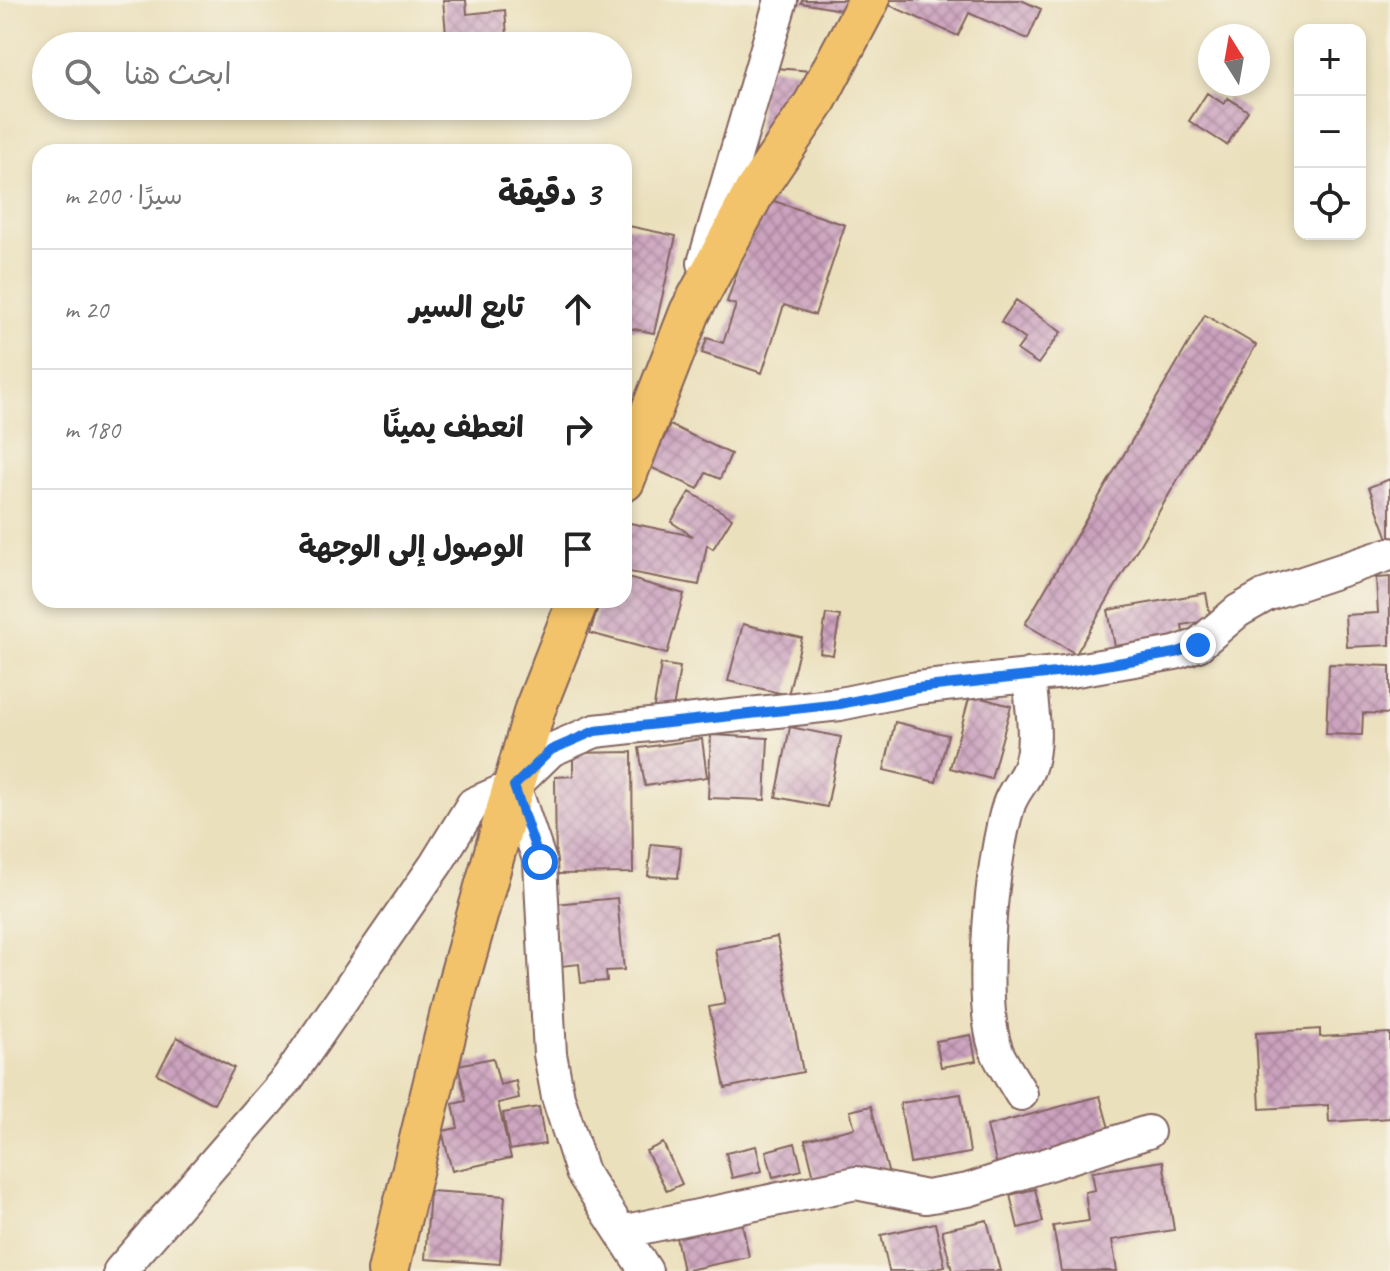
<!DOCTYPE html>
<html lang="ar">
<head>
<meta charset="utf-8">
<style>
	body { margin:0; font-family:Caveat,"Playpen Sans Arabic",sans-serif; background:#f6f6f6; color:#222; direction:rtl }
	.controls { position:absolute; right:24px; top:24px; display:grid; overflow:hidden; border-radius:16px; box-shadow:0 4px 12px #0003 }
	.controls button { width:72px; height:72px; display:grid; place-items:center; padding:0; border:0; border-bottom:2px solid #e0e0e0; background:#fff; color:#222; font:40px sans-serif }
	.compass { position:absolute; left:1198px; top:24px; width:72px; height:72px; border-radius:50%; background:#fff; box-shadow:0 4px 12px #0003; rotate:349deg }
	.stop { position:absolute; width:24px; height:24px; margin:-18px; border:6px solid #1a73e8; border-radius:50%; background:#fff }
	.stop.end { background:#1a73e8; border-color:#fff; box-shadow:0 2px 8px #0008 }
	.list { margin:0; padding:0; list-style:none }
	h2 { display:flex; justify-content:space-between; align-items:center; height:104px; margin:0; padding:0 32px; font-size:34px }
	h2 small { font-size:26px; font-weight:400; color:#767676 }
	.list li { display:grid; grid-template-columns:52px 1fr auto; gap:24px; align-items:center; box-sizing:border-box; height:120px; padding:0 32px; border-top:2px solid #e0e0e0 }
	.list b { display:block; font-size:30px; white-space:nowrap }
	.list em { font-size:26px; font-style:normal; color:#767676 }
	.icon { flex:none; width:44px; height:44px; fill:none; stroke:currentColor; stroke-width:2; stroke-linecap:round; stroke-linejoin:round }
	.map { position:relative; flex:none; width:1390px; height:1271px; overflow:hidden; direction:ltr }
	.search { position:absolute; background:#fff; box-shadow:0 4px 12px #0003; left:32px; top:32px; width:600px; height:88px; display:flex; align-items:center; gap:20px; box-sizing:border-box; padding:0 28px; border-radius:44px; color:#767676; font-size:30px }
	.panel { position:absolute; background:#fff; box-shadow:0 4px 12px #0003; left:32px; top:144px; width:600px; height:464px; border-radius:24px; direction:rtl }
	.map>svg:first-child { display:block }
	.building { fill:url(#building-cross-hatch) }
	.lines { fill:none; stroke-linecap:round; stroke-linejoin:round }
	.minor-casing { stroke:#82635e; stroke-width:36 }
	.major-casing { stroke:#82635e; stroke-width:44 }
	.minor { stroke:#fff; stroke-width:32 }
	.major { stroke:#f2c36a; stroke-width:40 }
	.route { stroke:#1a73e8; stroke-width:10 }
</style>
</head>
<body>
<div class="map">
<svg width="1390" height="1271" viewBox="0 0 1390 1271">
	<defs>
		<pattern id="building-cross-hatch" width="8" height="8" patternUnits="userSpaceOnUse" patternTransform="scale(2)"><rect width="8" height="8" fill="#cca3bf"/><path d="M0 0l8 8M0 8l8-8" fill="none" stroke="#a8849b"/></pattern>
	</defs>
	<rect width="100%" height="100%" fill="#f7f3e8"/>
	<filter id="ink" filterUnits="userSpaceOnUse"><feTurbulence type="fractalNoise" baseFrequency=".0125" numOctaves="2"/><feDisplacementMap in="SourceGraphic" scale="16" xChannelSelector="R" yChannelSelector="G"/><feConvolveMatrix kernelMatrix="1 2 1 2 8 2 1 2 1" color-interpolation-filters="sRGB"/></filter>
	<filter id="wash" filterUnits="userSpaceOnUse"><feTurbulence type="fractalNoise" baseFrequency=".006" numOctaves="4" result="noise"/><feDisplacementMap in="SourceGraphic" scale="32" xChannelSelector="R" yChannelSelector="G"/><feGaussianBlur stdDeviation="1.8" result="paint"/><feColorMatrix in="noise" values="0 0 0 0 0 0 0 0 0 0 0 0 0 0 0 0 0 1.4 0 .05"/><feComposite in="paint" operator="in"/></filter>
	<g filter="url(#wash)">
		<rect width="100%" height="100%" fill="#ebe0bc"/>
		<g id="blocks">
			<path class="building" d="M 443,0 L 466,0 L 467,14 L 505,10 L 507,36 L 465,41 L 466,46 L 424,46 L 423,36 L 446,34 Z
				M 802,0 L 866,0 L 864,14 L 801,3 Z
				M 891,0 L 1021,0 L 1041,9 L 1028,39 L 969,13 L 958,36 L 889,5 Z
				M 763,67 L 811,71 L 771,156 L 755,155 Z
				M 1207,93 L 1224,104 L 1228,98 L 1248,111 L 1227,145 L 1189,121 Z
				M 762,197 L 845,225 L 815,315 L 784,305 L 762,373 L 702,353 L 707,338 L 723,343 L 736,305 L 727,302 Z
				M 624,225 L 676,236 L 654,333 L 624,327 Z
				M 1016,300 L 1061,332 L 1038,364 L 1017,350 L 1025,339 L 1001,322 Z
				M 1205,315 L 1256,345 L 1076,654 L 1025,624 Z
				M 670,425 L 731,454 L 720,479 L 706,473 L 698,489 L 650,467 Z
				M 1390,479 L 1390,544 L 1369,487 Z
				M 690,492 L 732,518 L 713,549 L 707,545 L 699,585 L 624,571 L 625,522 L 693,536 L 671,522 Z
				M 624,577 L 684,594 L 667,654 L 590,633 L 600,600 L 624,600 Z
				M 1390,577 L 1390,645 L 1347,647 L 1345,615 L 1378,613 L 1376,578 Z
				M 1206,593 L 1211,620 L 1182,625 L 1184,640 L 1116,652 L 1108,610 Z
				M 826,614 L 840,616 L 833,655 L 820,653 Z
				M 743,624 L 802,638 L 788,695 L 728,681 Z
				M 661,664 L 680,667 L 672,715 L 653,712 Z
				M 1329,664 L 1390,666 L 1390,714 L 1363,713 L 1362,735 L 1326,734 Z
				M 970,695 L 1011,706 L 991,779 L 950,768 Z
				M 895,722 L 948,735 L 936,782 L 884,770 Z
				M 790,727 L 841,737 L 827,807 L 776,797 Z
				M 711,735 L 768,738 L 765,800 L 708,798 Z
				M 702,739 L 707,777 L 645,786 L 639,748 Z
				M 632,752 L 633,873 L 556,874 L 555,777 L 573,776 L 573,753 Z
				M 651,844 L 681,847 L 678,878 L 648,876 Z
				M 617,898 L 624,970 L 606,971 L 607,981 L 581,983 L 579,964 L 561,966 L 555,904 Z
				M 777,937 L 803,1072 L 725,1088 L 709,1007 L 725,1004 L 715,949 Z
				M 1320,1029 L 1320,1037 L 1390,1033 L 1390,1118 L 1329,1122 L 1328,1105 L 1260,1109 L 1256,1033 Z
				M 971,1035 L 976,1061 L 941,1067 L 936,1041 Z
				M 177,1037 L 234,1068 L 214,1104 L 157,1074 Z
				M 493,1058 L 500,1085 L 516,1081 L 519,1098 L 498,1103 L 511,1158 L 452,1171 L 442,1131 L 458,1128 L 453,1104 L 466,1101 L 458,1065 Z
				M 961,1094 L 970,1153 L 910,1163 L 900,1103 Z
				M 1100,1096 L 1110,1132 L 999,1174 L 987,1126 Z
				M 871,1106 L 889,1175 L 818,1193 L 805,1140 L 855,1128 L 850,1111 Z
				M 539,1107 L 545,1144 L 509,1150 L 503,1113 Z
				M 663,1143 L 682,1184 L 667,1191 L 646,1151 Z
				M 795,1143 L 802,1170 L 773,1177 L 766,1151 Z
				M 756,1146 L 762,1171 L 732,1178 L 726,1153 Z
				M 1163,1161 L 1174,1230 L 1112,1240 L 1117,1271 L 1061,1271 L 1053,1226 L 1089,1221 L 1085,1192 L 1095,1190 L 1092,1172 Z
				M 1035,1189 L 1043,1222 L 1018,1228 L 1010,1195 Z
				M 430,1191 L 505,1196 L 500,1264 L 425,1259 Z
				M 741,1218 L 749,1257 L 683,1271 L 675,1232 Z
				M 987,1220 L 1000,1271 L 952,1271 L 942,1230 Z
				M 935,1223 L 945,1266 L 923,1271 L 889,1271 L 881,1235 Z"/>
		</g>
	</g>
	<g filter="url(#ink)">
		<use href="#blocks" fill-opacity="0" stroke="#82635e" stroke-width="2"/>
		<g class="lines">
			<g class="minor-casing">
				<path id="minor" d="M 704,263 L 781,0
					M 514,786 L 540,862 L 550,1054 L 558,1097 L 582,1172 L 646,1271
					M 1021,1094 C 1014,1081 1003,1066 997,1052 C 977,1002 992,855 1009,804 C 1013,792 1022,783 1027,772 C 1040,744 1031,705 1029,675
					M 621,1232 L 856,1183 L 926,1197 L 968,1190 L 1148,1132
					M 120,1271 L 287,1079 L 436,864 L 473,804 L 514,786 L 551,750 L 595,731 L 840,704 L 917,688 L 1065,672 L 1175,653 L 1198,645 L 1238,611 L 1266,595 L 1390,554"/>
			</g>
			<g class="major-casing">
				<path id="major" d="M 624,481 L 690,312 L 755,191 L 814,104 L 869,0
					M 388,1271 L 457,987 L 535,709 L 578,600"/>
			</g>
			<use href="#minor" class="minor"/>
			<use href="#major" class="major"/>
		</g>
	</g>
	<g class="lines" filter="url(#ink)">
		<path class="route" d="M 540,862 L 514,786 L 551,750 L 595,731 L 840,704 L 917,688 L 1065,672 L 1175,653 L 1198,645"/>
	</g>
</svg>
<div class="controls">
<button>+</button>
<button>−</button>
<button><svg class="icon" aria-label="locate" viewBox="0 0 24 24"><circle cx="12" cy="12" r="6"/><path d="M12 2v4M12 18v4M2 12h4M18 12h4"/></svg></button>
</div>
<svg class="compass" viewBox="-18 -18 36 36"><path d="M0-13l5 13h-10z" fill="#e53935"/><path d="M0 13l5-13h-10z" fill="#767676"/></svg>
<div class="stop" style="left:540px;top:862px"></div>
<div class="stop end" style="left:1198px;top:645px"></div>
<div class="search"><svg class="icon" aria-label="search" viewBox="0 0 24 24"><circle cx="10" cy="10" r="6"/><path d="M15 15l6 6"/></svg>ابحث هنا</div>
<section class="panel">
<h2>3 دقيقة<small>سيرًا · 200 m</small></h2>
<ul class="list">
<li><svg class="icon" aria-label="ahead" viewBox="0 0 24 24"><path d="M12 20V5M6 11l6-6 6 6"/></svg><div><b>تابع السير</b></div><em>20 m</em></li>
<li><svg class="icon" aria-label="right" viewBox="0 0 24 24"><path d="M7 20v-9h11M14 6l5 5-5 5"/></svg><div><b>انعطف يمينًا</b></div><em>180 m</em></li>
<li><svg class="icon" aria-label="arrive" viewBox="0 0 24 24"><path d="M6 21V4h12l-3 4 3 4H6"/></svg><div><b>الوصول إلى الوجهة</b></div></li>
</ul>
</section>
</div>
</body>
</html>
